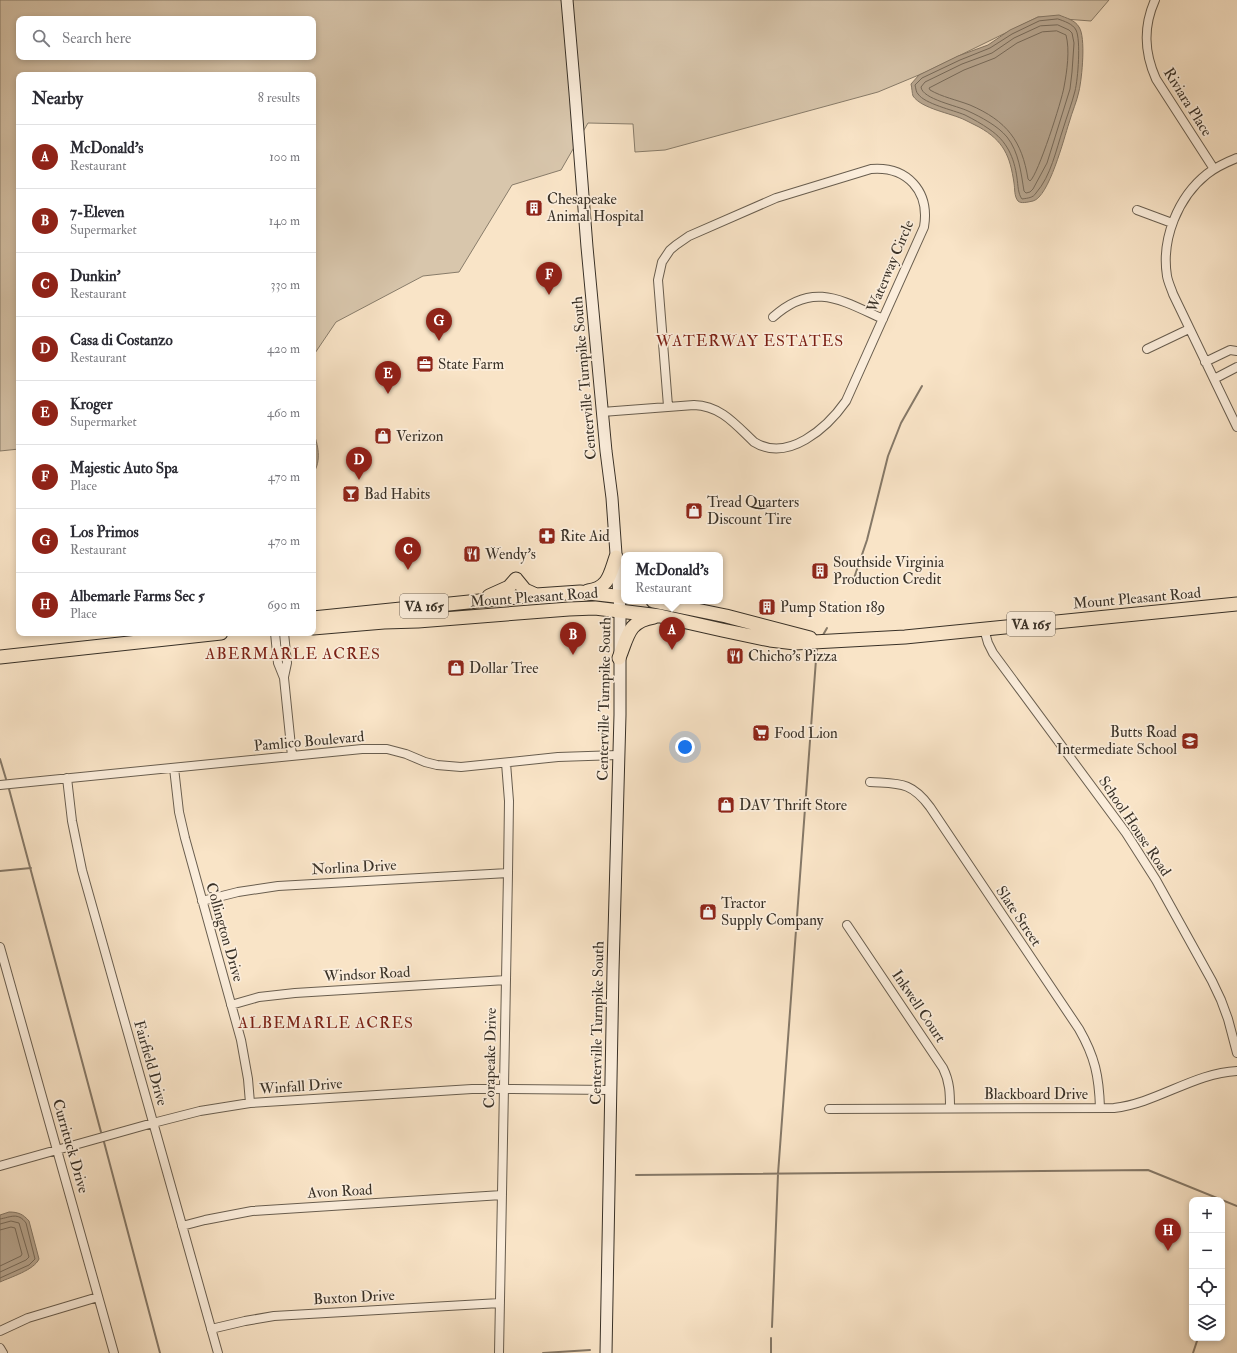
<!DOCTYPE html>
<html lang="en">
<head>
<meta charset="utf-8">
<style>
	body { margin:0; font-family:"IM FELL Double Pica",serif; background:#f7f7f7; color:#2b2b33 }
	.controls { position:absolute; right:12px; bottom:12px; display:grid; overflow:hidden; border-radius:8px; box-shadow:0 2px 6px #0003 }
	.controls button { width:36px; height:36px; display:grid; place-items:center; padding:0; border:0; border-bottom:1px solid #e1e1e2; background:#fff; color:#2b2b33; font:20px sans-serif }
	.you { position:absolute; left:685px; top:747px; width:14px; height:14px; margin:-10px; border:3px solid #fff; border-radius:50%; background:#1a73e8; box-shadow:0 0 0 6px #1a73e833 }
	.badge { display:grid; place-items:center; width:26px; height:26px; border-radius:50%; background:#8f2418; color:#fff; font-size:13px; font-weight:700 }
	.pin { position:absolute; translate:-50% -33px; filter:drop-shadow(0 1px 2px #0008) }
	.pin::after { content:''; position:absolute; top:21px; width:14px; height:12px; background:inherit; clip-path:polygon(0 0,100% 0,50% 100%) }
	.popup { position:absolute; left:621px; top:552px; width:102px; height:52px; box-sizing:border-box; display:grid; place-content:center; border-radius:8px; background:#fff; filter:drop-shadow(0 1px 3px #0005); font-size:13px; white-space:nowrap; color:#7c7c81 }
	.popup b { font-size:15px; color:#2b2b33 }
	.popup::after { content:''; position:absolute; left:50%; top:100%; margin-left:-8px; border:8px solid transparent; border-top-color:#fff }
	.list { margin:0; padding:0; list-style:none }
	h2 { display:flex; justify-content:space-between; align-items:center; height:52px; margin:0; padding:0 16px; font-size:17px }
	h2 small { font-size:13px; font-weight:400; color:#7c7c81 }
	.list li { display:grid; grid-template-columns:26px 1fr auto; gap:12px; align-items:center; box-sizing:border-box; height:64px; padding:0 16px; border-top:1px solid #e1e1e2 }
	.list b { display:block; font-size:15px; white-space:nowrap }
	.list p { margin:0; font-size:13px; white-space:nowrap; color:#7c7c81 }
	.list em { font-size:13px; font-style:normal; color:#7c7c81 }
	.icon { flex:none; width:22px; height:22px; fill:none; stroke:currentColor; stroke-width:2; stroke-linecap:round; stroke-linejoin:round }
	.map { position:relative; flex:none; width:1237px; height:1353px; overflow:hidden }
	.search { position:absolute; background:#fff; box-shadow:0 2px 6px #0003; left:16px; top:16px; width:300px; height:44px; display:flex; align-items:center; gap:10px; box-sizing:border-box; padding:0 14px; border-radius:8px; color:#7c7c81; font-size:15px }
	.panel { position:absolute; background:#fff; box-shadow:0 2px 6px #0003; left:16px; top:72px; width:300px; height:564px; border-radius:8px }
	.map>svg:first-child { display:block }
	.green { fill:#d8c6ac; stroke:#887c6a; fill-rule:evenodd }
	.water { fill:#b8a791; stroke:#857867 }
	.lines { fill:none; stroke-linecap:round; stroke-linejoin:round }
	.shore { stroke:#786c5c; stroke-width:1 }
	.stream { stroke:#857867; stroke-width:2 }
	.minor-casing { stroke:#695e4f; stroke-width:10 }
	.secondary-casing { stroke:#393127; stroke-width:13 }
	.trunk-casing { stroke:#393127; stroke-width:15 }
	.minor { stroke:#fbeddb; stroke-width:8 }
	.secondary { stroke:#fbeddb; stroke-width:11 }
	.trunk { stroke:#f9e4c7; stroke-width:13 }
	.labels { text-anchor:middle; stroke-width:3.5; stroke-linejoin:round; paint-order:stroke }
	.shield { fill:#fbeddb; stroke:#73695d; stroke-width:1 }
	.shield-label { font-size:14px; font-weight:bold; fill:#393127 }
	.street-label { font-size:15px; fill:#393127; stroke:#fbeddb }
	.poi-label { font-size:15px; fill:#393127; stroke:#fbeddb; text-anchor:start }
	.neighbourhood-label { font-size:16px; letter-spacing:1px; fill:#7a1f14; stroke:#fbeddb }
</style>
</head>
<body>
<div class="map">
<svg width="1237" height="1353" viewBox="0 0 1237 1353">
	<rect width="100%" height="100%" fill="#f9e4c7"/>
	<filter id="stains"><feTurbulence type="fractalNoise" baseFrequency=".005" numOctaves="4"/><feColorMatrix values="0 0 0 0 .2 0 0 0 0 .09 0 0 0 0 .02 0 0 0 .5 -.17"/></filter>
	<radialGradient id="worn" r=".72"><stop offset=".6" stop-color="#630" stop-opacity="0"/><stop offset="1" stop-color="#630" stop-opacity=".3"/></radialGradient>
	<path class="green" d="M 0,0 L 1109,0 L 1091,21 L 1038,17 L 926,72 L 878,92 L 665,150 L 635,152 L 633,124 L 588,123 L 561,170 L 512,185 L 459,272 L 423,276 L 336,322 L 313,356 L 313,75 L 19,75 L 19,449 L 0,451 ZM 19,19 L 313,19 L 313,57 L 19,57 Z"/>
	<path class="water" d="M 1059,15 C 1066,18 1075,20 1079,27 C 1086,37 1082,78 1079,91 C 1077,101 1072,112 1069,123 C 1064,138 1049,197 1033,201 C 1028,202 1021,204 1018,201 C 1014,196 1015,189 1014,183 C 1010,156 1004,141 979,127 C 974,125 970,122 965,120 C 951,113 922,109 913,96 C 912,93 912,88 911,84 L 919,75 L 958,56 L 988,45 L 1010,30 L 1038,17 Z
		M 313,431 C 318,445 322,460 313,474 Z
		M 9,1212 C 18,1212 23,1214 29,1221 L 39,1259 C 34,1270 11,1277 0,1282 L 0,1215 Z"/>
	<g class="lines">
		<path class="shore" d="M 1058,19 C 1064,21 1073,24 1076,30 C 1081,40 1078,79 1075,91 C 1072,103 1067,116 1063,129 C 1056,150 1051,176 1036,193 C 1033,198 1028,198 1022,199 C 1018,194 1018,185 1017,178 C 1014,157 1007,141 989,129 C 982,124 973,119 965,115 C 953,110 925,104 918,94 C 916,92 916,89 915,85 L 922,78 L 960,60 L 990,48 L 1012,34 L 1039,21 Z
			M 1058,25 L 1069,30 L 1072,33 L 1074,43 L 1072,72 L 1070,89 L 1047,163 L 1033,189 L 1030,192 L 1026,193 L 1024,191 C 1021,173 1019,152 1007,137 C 998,126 981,117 968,111 C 958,106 922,99 921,87 L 925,82 L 962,64 L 992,53 L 1014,38 L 1040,26 Z
			M 1057,31 L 1066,35 C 1070,50 1067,71 1064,87 C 1062,100 1038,175 1030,181 L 1028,179 C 1022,141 1007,121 970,105 C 957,100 942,97 930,90 L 929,88 L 964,70 L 995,58 L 1017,43 L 1042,32 Z
			M 0,1219 C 11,1217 18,1212 26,1223 L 35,1259 L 29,1265 L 0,1278
			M 0,1224 L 11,1221 L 19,1223 L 29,1257 L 26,1260 L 0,1272
			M 0,1230 L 11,1227 L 15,1228 L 22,1254 L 21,1256 L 0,1266"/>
		<path class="stream" d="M 852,584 L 867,540 L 888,456 L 901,423 L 922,386
			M 823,635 L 827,628
			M 0,759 L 6,779
			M 9,789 L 101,1132
			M 0,871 L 31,868
			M 104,1142 L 160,1353
			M 636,1175 L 1148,1170 L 1237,1206
			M 772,1327 L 778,1174 L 817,646
			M 543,1353 L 590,1350
			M 771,1353 L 771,1338
			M 1193,1353 L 1198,1338"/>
		<g class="minor-casing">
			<path id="minor" d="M 1155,0 C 1143,27 1144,52 1156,79 L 1214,169
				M 1237,158 C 1227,162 1216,167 1207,174 C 1178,197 1161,239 1167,276 C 1168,282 1171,288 1173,294 L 1237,427
				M 1137,210 L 1172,223
				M 773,317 C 813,281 841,300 883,319
				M 1147,349 L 1189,329
				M 1205,362 L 1230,350 L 1237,351
				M 1214,379 L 1237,367
				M 602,412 L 694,405 C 721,406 735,424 754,442 C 788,463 827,428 846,401 L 924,227 C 930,191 907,166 871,169 L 776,198 L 689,236 L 676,245 L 670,250 L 662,262 L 658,280 L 668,406
				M 984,629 L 988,643 L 993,653 L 1126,833 L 1156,880 L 1212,981 L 1221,1000 L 1228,1019 L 1237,1053
				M 275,633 L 278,663 L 284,678 L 292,756
				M 284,633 L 287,663 L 284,677
				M 174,768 L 179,812 L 185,838 L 241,1040 L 248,1079 L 250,1103
				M 67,778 L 72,821 L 82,870 L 218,1353
				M 870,782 C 899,784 911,781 930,807 L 1079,1029 C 1095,1057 1099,1076 1100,1108
				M 0,785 L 362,749 L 387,749 L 406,754 L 425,762 L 437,765 L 461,767 L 558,757 L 618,755
				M 202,901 L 238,892 L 278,886 L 508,873
				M 847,925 L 943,1068 C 950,1082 950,1094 950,1108
				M 0,947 L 114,1353
				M 231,1005 L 259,997 L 295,993 L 506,980
				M 829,1109 L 1114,1108 C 1157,1103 1194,1073 1237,1071
				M 0,1166 L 153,1123 L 200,1111 L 250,1103 L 472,1089 L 512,1089 L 611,1090
				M 182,1226 L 205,1220 L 252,1211 L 502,1195
				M 211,1329 L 245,1321 L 274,1316 L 500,1303
				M 0,1331 L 28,1318 L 98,1297
				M 0,1348 L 3,1353
				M 499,1353 L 508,873 L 509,801 L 506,763"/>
		</g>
		<g class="secondary-casing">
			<path id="secondary" d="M 567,0 L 575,93 L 587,247 L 606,451 L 612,498 L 620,610 L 620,715 L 613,970 L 606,1353"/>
		</g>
		<g class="trunk-casing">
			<path id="trunk" d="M 588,591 C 609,588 610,574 616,557
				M 489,596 L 509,587 L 516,579 L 525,590 L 536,595
				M 653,601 L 726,616 L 810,638
				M 313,618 L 536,595 L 580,592 L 624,597
				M 313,628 L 384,622 L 418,621 L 569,609 L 595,608 L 660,616 L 722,630 L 770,640 L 795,643 L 905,637 L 1237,604
				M 0,657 L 221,633
				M 619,658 C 628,636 628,621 654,617"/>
		</g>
		<use href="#minor" class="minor"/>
		<use href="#secondary" class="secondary"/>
		<use href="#trunk" class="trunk"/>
	</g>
	<defs>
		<g id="building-square" transform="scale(0.9)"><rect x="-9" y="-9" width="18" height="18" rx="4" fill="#8f2418" stroke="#fbeddb"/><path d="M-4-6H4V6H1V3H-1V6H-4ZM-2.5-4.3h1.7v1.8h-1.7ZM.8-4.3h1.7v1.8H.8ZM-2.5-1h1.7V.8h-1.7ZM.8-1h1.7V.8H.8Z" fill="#fff"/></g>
		<g id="office-square" transform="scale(0.9)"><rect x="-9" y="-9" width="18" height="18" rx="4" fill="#8f2418" stroke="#fbeddb"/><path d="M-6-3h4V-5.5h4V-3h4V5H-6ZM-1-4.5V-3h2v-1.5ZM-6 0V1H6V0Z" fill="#fff"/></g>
		<g id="shop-square" transform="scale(0.9)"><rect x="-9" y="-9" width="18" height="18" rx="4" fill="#8f2418" stroke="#fbeddb"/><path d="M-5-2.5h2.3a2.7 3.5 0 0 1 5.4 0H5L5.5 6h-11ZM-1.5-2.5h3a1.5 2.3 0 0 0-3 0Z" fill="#fff"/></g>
		<g id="bar-square" transform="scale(0.9)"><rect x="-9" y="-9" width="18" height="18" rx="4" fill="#8f2418" stroke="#fbeddb"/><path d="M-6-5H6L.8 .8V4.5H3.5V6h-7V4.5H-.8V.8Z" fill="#fff"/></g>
		<g id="pharmacy-square" transform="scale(0.9)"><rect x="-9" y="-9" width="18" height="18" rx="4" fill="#8f2418" stroke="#fbeddb"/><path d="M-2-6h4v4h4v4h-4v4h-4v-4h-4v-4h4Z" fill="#fff"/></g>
		<g id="restaurant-square" transform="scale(0.9)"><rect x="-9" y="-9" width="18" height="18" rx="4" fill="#8f2418" stroke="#fbeddb"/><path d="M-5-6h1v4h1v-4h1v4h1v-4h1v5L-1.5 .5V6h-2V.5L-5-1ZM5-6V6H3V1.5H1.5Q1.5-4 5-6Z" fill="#fff"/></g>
		<g id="supermarket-square" transform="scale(0.9)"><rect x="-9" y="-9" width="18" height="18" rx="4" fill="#8f2418" stroke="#fbeddb"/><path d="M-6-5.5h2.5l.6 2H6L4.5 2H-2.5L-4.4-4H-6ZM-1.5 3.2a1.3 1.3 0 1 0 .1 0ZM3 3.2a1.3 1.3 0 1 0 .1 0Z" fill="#fff"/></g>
		<g id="school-square" transform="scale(0.9)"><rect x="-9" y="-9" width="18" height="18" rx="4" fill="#8f2418" stroke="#fbeddb"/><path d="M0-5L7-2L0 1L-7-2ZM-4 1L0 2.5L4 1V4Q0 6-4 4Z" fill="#fff"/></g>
	</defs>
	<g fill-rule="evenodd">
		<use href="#building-square" x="534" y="208"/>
		<use href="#office-square" x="425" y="364"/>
		<use href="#shop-square" x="383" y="436"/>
		<use href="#bar-square" x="351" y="494"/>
		<use href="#shop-square" x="694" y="511"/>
		<use href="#pharmacy-square" x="547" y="536"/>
		<use href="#restaurant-square" x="472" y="554"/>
		<use href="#building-square" x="820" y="571"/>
		<use href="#building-square" x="767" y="607"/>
		<use href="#restaurant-square" x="735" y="656"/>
		<use href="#shop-square" x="456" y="668"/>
		<use href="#supermarket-square" x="761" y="733"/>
		<use href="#school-square" x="1190" y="741"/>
		<use href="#shop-square" x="726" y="805"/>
		<use href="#shop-square" x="708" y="912"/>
	</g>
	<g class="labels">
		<g class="shield">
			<rect x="400" y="594" width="48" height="24" rx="3"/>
			<rect x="1007" y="612" width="48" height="24" rx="3"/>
		</g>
		<g class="shield-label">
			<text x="424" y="611">VA 165</text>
			<text x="1031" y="629">VA 165</text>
		</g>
		<g class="street-label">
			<text transform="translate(1188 102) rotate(58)" y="5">Riviara Place</text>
			<text transform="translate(890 266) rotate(-67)" y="5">Waterway Circle</text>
			<text transform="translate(584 378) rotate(-95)" y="5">Centerville Turnpike South</text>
			<text transform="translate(534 597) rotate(-4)" y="5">Mount Pleasant Road</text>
			<text transform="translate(1137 598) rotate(-5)" y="5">Mount Pleasant Road</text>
			<text transform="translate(604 699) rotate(-89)" y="5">Centerville Turnpike South</text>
			<text transform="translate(309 741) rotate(-5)" y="5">Pamlico Boulevard</text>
			<text transform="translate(1135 826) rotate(56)" y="5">School House Road</text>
			<text transform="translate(354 867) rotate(-3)" y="5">Norlina Drive</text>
			<text transform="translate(1019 916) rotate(56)" y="5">Slate Street</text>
			<text transform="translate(225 932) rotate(74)" y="5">Collington Drive</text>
			<text transform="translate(367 974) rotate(-3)" y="5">Windsor Road</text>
			<text transform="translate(919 1006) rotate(56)" y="5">Inkwell Court</text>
			<text transform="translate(597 1023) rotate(-89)" y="5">Centerville Turnpike South</text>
			<text transform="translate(490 1058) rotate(-89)" y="5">Corapeake Drive</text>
			<text transform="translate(151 1063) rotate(74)" y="5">Fairfield Drive</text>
			<text transform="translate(301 1086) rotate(-4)" y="5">Winfall Drive</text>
			<text x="1036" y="1099">Blackboard Drive</text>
			<text transform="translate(71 1146) rotate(74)" y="5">Currituck Drive</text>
			<text transform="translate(340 1191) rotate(-3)" y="5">Avon Road</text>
			<text transform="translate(354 1297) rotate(-3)" y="5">Buxton Drive</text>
		</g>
		<g class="poi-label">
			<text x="547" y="204">Chesapeake<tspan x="547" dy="17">Animal Hospital</tspan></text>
			<text x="438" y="369">State Farm</text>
			<text x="396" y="441">Verizon</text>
			<text x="364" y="499">Bad Habits</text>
			<text x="707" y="507">Tread Quarters<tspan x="707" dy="17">Discount Tire</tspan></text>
			<text x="560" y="541">Rite Aid</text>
			<text x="485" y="559">Wendy's</text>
			<text x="833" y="567">Southside Virginia<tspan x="833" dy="17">Production Credit</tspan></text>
			<text x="780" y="612">Pump Station 189</text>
			<text x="748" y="661">Chicho's Pizza</text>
			<text x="469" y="673">Dollar Tree</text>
			<text x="1177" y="737" text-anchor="end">Butts Road<tspan x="1177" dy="17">Intermediate School</tspan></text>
			<text x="774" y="738">Food Lion</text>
			<text x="739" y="810">DAV Thrift Store</text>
			<text x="721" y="908">Tractor<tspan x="721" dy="17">Supply Company</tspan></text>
		</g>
		<g class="neighbourhood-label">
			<text x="750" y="346">WATERWAY ESTATES</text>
			<text x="293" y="659">ABERMARLE ACRES</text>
			<text x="326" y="1028">ALBEMARLE ACRES</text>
		</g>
	</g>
	<rect width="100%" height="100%" filter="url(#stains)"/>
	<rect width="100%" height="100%" fill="url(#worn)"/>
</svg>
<div class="controls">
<button>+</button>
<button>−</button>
<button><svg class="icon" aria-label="locate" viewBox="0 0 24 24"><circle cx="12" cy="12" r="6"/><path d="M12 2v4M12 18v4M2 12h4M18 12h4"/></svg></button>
<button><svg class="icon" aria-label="layers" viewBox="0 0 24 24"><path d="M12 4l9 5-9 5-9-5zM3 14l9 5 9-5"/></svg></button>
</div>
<div class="you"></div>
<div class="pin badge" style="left:672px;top:650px">A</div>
<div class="popup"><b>McDonald's</b>Restaurant</div>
<div class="pin badge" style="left:573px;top:655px">B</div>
<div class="pin badge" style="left:408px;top:570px">C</div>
<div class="pin badge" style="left:359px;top:480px">D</div>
<div class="pin badge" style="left:388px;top:394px">E</div>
<div class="pin badge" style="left:549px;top:295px">F</div>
<div class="pin badge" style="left:439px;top:341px">G</div>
<div class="pin badge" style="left:1168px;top:1251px">H</div>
<div class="search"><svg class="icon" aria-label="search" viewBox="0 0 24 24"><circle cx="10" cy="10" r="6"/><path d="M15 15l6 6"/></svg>Search here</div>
<section class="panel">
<h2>Nearby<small>8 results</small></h2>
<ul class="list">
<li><span class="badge">A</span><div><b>McDonald's</b><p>Restaurant</p></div><em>100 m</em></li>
<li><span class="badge">B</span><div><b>7-Eleven</b><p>Supermarket</p></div><em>140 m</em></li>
<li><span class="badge">C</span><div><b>Dunkin'</b><p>Restaurant</p></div><em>330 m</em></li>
<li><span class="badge">D</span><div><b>Casa di Costanzo</b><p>Restaurant</p></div><em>420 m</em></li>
<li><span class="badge">E</span><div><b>Kroger</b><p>Supermarket</p></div><em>460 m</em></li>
<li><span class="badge">F</span><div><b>Majestic Auto Spa</b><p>Place</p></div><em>470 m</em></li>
<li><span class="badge">G</span><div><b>Los Primos</b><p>Restaurant</p></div><em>470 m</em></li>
<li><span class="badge">H</span><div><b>Albemarle Farms Sec 5</b><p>Place</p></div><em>690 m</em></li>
</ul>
</section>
</div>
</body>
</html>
